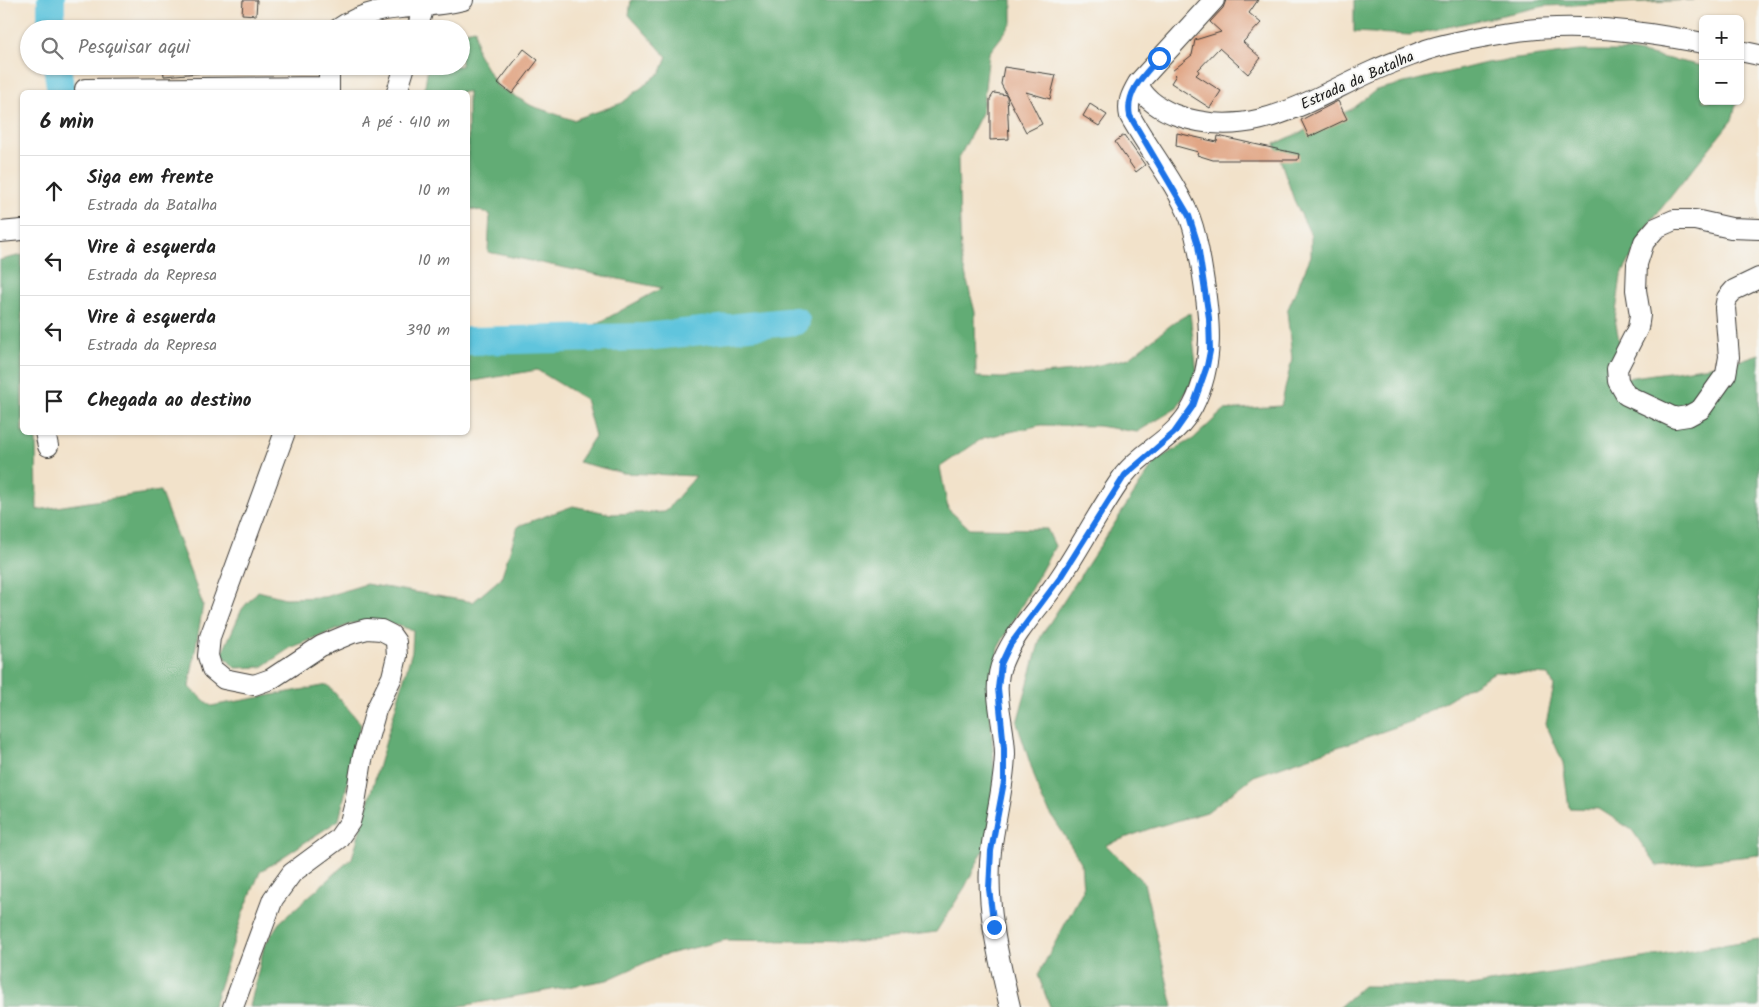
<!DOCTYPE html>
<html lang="pt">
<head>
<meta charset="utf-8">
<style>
	body { margin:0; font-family:Kalam,sans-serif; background:#f2f2f2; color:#222 }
	.controls { position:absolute; right:15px; top:15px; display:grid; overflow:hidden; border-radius:8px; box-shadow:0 1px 4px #0004 }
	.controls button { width:45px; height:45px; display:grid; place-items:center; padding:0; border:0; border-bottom:1px solid #e0e0e0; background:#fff; color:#222; font:25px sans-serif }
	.stop { position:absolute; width:15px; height:15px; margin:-11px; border:4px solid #1a73e8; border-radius:50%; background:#fff }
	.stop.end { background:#1a73e8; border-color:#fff; box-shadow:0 1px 5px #0008 }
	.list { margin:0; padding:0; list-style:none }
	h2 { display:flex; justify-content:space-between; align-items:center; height:65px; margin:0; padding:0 20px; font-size:21px }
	h2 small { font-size:16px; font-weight:400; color:#767676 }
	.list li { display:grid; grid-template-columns:32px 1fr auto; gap:15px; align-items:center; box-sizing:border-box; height:70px; padding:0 20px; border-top:1px solid #e0e0e0 }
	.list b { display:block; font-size:19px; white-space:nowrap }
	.list p { margin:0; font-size:16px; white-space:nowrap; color:#767676 }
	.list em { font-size:16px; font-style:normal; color:#767676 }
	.icon { flex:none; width:28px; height:28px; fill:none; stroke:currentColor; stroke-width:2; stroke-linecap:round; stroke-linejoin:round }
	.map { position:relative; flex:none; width:1759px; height:1007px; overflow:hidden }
	.search { position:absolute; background:#fff; box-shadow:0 1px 4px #0004; left:20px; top:20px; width:450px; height:55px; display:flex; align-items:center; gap:12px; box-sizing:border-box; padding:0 18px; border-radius:28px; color:#767676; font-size:19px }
	.panel { position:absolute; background:#fff; box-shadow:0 1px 4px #0004; left:20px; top:90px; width:450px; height:345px; border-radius:8px }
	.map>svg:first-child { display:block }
	.forest { fill:#62ac74; stroke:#3f6448 }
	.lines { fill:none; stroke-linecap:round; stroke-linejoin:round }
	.river { stroke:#60c5dd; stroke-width:28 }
	.building { fill:#df9e7a }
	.minor-casing { stroke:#3c3a36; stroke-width:22 }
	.minor { stroke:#fff; stroke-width:20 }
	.route { stroke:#1a73e8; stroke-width:6 }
	.labels { text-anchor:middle; stroke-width:4; stroke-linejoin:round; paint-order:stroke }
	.street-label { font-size:15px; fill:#1c1c1c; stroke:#f6f6f2 }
</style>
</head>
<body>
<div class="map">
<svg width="1759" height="1007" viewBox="0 0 1759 1007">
	<rect width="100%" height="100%" fill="#f6f6f2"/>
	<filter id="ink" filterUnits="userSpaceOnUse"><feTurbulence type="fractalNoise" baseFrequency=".02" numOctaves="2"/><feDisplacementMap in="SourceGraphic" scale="10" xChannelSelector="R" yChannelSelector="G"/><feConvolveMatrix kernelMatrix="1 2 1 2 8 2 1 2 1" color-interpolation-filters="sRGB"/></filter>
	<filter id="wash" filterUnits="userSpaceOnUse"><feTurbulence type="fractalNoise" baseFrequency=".0096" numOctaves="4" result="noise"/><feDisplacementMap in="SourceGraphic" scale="20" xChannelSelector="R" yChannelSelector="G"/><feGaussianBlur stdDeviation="1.12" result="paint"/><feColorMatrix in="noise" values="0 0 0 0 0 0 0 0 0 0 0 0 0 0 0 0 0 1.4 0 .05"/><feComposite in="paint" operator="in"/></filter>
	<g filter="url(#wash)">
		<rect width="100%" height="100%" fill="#f2e2ca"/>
		<path class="forest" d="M 631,0 L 1012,0 L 1012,23 L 989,53 L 982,113 L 958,160 L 961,258 L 975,312 L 976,377 L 1002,378 L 1073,371 L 1129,358 L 1176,321 L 1190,313 L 1197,373 L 1177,408 L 1137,432 L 1098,426 L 1041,425 L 983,438 L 940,467 L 948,509 L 969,528 L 1047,529 L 1055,546 L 998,648 L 990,707 L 997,810 L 987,843 L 965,887 L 936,932 L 860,942 L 726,940 L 660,956 L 607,980 L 455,1007 L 250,1007 L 264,946 L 279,923 L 352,858 L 412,651 L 413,630 L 380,621 L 354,623 L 290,648 L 262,667 L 235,668 L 222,654 L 242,609 L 258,591 L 285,598 L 324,597 L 366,584 L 473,602 L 501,578 L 518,526 L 573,506 L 612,514 L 665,512 L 696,476 L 623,473 L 578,462 L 595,436 L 585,399 L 537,370 L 468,382 L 468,348 L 549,350 L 662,288 L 488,252 L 490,214 L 468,208 L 468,92 L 424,92 L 428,66 L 461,66 L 461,32 L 475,29 L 477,52 L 497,86 L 532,106 L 573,120 L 622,103 L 661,72 L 667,57 L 629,15 Z
			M 1354,0 L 1694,0 L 1545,6 L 1410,35 L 1354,32 Z
			M 1579,51 L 1631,51 L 1703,66 L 1703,101 L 1737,101 L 1732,120 L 1652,220 L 1621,276 L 1615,319 L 1626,378 L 1732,363 L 1759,354 L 1759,855 L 1657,866 L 1632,830 L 1599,809 L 1569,808 L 1563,763 L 1546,724 L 1554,686 L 1549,675 L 1495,672 L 1410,722 L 1254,776 L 1207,812 L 1149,829 L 1106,845 L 1144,883 L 1173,1007 L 1050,1007 L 1038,975 L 1083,890 L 1081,862 L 1042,800 L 1017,723 L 1041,636 L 1156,460 L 1193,439 L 1224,410 L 1281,406 L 1292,359 L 1287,311 L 1311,256 L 1311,235 L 1294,200 L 1275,144 L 1350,110 L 1376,90 L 1486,63 Z
			M 22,255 L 22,432 L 36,433 L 37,510 L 160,491 L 203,605 L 189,687 L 211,706 L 328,685 L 361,724 L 339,820 L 260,872 L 243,913 L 213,1007 L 0,1007 L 0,260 Z
			M 1759,939 L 1759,1007 L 1339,1007 L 1363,986 L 1471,986 Z"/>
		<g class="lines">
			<path class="river" d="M 51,0 L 51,29
				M 57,66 L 61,92
				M 468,341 L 645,337 L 796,321"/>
		</g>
		<g id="blocks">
			<path class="building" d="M 243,0 L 257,0 L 256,15 L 242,14 Z
				M 1226,0 L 1258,0 L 1249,13 L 1261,23 L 1243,42 L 1261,58 L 1248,74 L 1219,48 L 1198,70 L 1199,72 L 1196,75 L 1221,91 L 1210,108 L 1171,83 L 1176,75 L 1172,71 L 1192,55 L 1195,40 L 1221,32 L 1210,22 L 1223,8 Z
				M 524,49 L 538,60 L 512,94 L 498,83 Z
				M 163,66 L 198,66 L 199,73 L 164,76 Z
				M 1004,67 L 1056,75 L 1050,99 L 1026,92 L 1042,124 L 1026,132 L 1001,84 Z
				M 994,93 L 1007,95 L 1009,139 L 990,140 L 990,99 Z
				M 1338,101 L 1347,119 L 1309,137 L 1301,120 Z
				M 1090,104 L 1107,115 L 1099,126 L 1083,116 Z
				M 1177,133 L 1217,142 L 1218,136 L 1299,154 L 1298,160 L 1213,160 L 1197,155 L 1198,152 L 1176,146 Z
				M 1124,135 L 1145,165 L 1136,172 L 1115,142 Z"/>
		</g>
	</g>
	<g filter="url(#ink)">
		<use href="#blocks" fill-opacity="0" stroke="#3c3a36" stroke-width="1"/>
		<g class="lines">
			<g class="minor-casing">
				<path id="minor" d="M 1214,0 L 1138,83 C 1143,98 1159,108 1173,114 C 1250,143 1306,101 1373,71 C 1390,63 1408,57 1426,50 C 1449,42 1487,36 1511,32 C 1575,22 1640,31 1703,43
					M 338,29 C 379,0 415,12 463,0
					M 417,29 L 426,0
					M 1740,51 L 1759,55
					M 329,66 L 329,92
					M 85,89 L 328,87
					M 397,92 L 405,66
					M 1759,229 L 1731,228 L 1695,220 L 1674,220 L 1656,228 L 1644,242 L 1637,264 L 1636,290 L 1640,315 L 1638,328 L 1617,369 L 1618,381 L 1626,395 L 1675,418 L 1688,416 L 1701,409 L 1726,374 L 1729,357 L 1725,308 L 1727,298 L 1734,290 L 1759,278
					M 0,232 L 22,230
					M 45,432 L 48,446
					M 233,1007 L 273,899 L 292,873 L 338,839 L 350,822 L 355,803 L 362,760 L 376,710 L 392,677 L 397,656 L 396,642 L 391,635 L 381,630 L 367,629 L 352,633 L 321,646 L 271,679 L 254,685 L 224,679 L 212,669 L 208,656 L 210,637 L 285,432
					M 1010,1007 C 998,956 985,903 991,851 C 995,817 1004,788 1005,754 C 1005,724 990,689 1003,661 C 1016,629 1043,604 1061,576 C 1083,543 1101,507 1124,475 C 1145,448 1175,440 1193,406 C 1215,363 1210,321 1203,276 C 1200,256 1197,237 1190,218 C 1176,183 1148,149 1130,116 C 1127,103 1131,95 1138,83"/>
			</g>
			<use href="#minor" class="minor"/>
		</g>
	</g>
	<g class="lines" filter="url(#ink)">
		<path class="route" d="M 994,927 L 989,889 L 991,851 L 1004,782 L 1004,748 L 998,688 L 1001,664 L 1010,645 L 1060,578 L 1125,475 L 1174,433 L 1193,406 L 1207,366 L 1210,351 L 1209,318 L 1198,245 L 1189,216 L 1130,116 C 1125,92 1144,75 1159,58"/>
	</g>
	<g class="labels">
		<g class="street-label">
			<text transform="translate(1357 80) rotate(-24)" y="5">Estrada da Batalha</text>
		</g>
	</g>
</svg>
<div class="controls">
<button>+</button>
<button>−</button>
</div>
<div class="stop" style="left:1159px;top:58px"></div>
<div class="stop end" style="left:994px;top:927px"></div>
<div class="search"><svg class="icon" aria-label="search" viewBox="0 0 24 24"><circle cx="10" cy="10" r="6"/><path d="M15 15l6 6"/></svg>Pesquisar aqui</div>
<section class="panel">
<h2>6 min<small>A pé · 410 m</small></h2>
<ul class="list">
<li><svg class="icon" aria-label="ahead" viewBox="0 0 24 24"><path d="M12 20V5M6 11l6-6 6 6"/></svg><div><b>Siga em frente</b><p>Estrada da Batalha</p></div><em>10 m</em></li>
<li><svg class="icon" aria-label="left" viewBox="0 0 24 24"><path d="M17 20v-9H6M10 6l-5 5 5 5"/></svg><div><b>Vire à esquerda</b><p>Estrada da Represa</p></div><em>10 m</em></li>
<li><svg class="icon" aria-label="left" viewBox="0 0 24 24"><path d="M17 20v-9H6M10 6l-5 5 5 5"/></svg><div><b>Vire à esquerda</b><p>Estrada da Represa</p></div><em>390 m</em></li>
<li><svg class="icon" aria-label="arrive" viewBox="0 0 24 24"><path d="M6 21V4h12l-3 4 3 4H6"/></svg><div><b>Chegada ao destino</b></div></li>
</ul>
</section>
</div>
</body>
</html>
